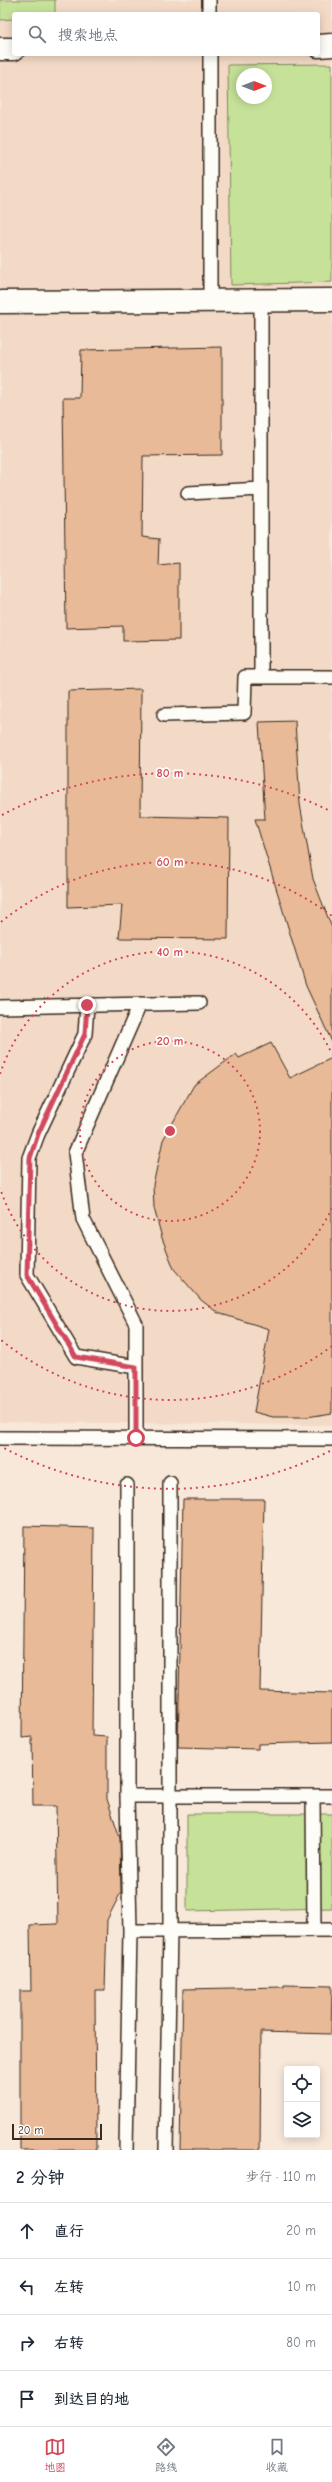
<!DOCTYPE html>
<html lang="zh">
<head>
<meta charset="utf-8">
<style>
	body { margin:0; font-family:"Comic Neue","LXGW WenKai TC",sans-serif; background:#f6f6f7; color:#1f2937 }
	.controls { position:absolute; right:12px; bottom:12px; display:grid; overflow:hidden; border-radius:4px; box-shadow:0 2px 10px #0003 }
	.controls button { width:36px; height:36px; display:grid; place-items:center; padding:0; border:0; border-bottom:1px solid #e0e1e3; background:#fff; color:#1f2937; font:20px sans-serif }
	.compass { position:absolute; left:236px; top:68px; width:36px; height:36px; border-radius:50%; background:#fff; box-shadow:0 2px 10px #0003; rotate:90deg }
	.scale { position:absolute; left:12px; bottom:10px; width:90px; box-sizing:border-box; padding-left:4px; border:2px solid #3b2a1e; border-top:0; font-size:11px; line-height:14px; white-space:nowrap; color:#3b2a1e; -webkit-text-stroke:3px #fdfcf7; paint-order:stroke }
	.stop { position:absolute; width:12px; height:12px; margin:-9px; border:3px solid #d1495b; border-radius:50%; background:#fff }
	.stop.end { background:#d1495b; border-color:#fff; box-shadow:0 1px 4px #0008 }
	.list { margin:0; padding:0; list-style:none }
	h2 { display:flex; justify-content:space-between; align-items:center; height:52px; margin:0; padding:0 16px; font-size:17px }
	h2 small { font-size:13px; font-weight:400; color:#747a83 }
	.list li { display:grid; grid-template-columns:26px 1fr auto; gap:12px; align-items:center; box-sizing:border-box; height:56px; padding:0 16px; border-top:1px solid #e0e1e3 }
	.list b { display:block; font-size:15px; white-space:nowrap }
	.list em { font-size:13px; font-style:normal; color:#747a83 }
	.icon { flex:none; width:22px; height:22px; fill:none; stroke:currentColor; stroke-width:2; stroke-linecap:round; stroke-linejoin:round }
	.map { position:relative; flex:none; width:332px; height:2150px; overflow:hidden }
	.search { position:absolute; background:#fff; box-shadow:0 2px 10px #0003; left:12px; right:12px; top:12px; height:44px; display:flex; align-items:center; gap:10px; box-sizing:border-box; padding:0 14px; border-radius:4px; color:#747a83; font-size:15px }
	.sheet { height:276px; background:#fff }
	nav { display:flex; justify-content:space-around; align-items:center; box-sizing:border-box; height:56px; border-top:1px solid #e0e1e3; background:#fff; font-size:11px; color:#747a83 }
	nav a { display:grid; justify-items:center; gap:2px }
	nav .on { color:#d1495b }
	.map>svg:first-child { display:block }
	.built { fill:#f2dac6; fill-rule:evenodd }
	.green { fill:#c6e299; stroke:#80865c; fill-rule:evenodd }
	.building { fill:#e8ba98; stroke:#3b2a1e }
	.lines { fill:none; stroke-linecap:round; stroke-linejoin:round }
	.service-casing { stroke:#3b2a1e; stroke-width:16 }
	.minor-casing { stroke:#3b2a1e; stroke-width:25 }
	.service { stroke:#fdfcf7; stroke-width:13 }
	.minor { stroke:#fdfcf7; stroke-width:22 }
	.route { stroke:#d1495b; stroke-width:5 }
	.ring { fill:none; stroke:#d1495b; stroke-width:2; stroke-dasharray:2 4 }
	.centre { fill:#d1495b; stroke:#fdfcf7; stroke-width:2 }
	.ring-label { font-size:12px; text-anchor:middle; font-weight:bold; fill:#d1495b; stroke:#fdfcf7; stroke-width:3.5; stroke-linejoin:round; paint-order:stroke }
</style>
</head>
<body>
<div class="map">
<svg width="332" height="2150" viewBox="0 0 332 2150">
	<rect width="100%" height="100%" fill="#f7e8da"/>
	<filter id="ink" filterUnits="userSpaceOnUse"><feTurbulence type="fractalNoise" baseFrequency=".025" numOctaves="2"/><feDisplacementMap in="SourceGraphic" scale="8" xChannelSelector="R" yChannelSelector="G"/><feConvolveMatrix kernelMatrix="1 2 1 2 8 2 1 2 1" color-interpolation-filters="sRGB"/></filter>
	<g filter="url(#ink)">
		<path class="built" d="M 0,0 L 332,0 L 332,1425 L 0,1422 ZM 14,14 L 318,14 L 318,54 L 14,54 ZM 242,74 L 266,74 L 266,98 L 242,98 Z"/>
		<path class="green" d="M 0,0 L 55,0 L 55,14 L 14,14 L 14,19 L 0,20 Z
			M 332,64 L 332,282 L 231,285 L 228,65 ZM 242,74 L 266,74 L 266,98 L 242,98 Z
			M 187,1814 L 332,1814 L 332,1908 L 187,1911 Z"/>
		<path class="building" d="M 222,347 L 222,455 L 143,456 L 142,537 L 159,539 L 158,565 L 179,563 L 179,640 L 123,641 L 123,626 L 66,628 L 63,398 L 80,398 L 81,350 Z
			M 141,689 L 140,816 L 229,818 L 228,939 L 119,938 L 122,905 L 68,907 L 68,691 Z
			M 295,721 L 300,804 L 313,879 L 332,928 L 332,1042 L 306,986 L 255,819 L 265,819 L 259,722 Z
			M 271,1043 L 290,1078 L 332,1058 L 332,1413 L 307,1417 L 273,1417 L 254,1412 L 269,1329 L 218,1313 L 201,1300 L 174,1269 L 162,1238 L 154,1208 L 153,1185 L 163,1140 L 194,1085 L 236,1054 L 239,1058 Z
			M 183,1499 L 264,1499 L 260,1691 L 332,1693 L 332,1742 L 258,1744 L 258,1749 L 178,1747 Z
			M 24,1526 L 94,1528 L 92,1736 L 107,1737 L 107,1799 L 120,1838 L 121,1892 L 107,1920 L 105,1990 L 95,1990 L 96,2150 L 20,2150 L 20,1991 L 31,1991 L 30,1925 L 58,1924 L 56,1806 L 33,1806 L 32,1737 L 22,1738 Z
			M 284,1985 L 332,1986 L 331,2034 L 261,2032 L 260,2150 L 180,2150 L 183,1989 L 284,1987 Z"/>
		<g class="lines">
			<g class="service-casing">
				<path id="service" d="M 209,0 L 209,14
					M 210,54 L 210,300
					M 261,300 L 261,677
					M 188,493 L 261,489
					M 164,715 L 244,713 L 245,677 L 332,677
					M 87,1005 L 85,1034 L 38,1134 L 29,1158 L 27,1275 L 76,1357 L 136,1367
					M 0,1007 L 199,1003
					M 0,1438 L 332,1439
					M 136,1438 L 136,1324 L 83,1219 L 75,1153 L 140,1004
					M 127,1796 L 332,1796
					M 313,1796 L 314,1930
					M 130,1931 L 332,1930
					M 126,2150 L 130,1931 L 127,1796 L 127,1485
					M 166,2150 L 170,1931 L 170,1483"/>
			</g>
			<g class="minor-casing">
				<path id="minor" d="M 318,46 L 332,45
					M 0,49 L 14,49
					M 0,302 L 332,300"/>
			</g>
			<use href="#service" class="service"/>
			<use href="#minor" class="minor"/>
		</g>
	</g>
	<g class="lines" filter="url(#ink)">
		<path class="route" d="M 87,1005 L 85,1034 L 38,1134 L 30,1158 L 27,1275 L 76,1357 L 136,1367 L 136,1438"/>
	</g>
	<g class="ring">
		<circle cx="170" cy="1131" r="90"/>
		<path d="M332 1208A179 179 0 0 1 0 1188M0 1074A179 179 0 0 1 332 1054"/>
		<path d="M332 1346A269 269 0 0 1 1 1340M1 922A269 269 0 0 1 332 916"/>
		<path d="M330 1451A358 358 0 0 1 2 1447M2 815A358 358 0 0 1 330 811"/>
	</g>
	<circle cx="170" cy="1131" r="6" class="centre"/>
	<g class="ring-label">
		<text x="170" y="777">80 m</text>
		<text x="170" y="866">60 m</text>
		<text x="170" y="956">40 m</text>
		<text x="170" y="1045">20 m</text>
	</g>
</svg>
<div class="controls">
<button><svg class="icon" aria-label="locate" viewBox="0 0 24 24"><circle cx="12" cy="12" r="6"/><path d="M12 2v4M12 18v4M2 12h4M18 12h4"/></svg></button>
<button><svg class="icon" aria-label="layers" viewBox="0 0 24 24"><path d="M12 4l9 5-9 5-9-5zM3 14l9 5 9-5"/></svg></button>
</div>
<svg class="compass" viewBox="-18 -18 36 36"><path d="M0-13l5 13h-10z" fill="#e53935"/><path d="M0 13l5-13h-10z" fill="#747a83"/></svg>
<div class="scale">20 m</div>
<div class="stop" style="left:136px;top:1438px"></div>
<div class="stop end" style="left:87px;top:1005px"></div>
<div class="search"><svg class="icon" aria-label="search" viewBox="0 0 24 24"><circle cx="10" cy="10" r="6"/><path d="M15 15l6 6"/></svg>搜索地点</div>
</div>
<section class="sheet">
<h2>2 分钟<small>步行 · 110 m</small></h2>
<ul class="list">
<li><svg class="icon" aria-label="ahead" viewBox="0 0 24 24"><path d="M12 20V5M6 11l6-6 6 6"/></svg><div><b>直行</b></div><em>20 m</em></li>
<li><svg class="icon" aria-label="left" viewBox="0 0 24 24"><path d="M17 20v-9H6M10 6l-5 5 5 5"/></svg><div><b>左转</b></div><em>10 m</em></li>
<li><svg class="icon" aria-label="right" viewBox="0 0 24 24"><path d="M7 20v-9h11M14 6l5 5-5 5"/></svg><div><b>右转</b></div><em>80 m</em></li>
<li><svg class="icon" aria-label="arrive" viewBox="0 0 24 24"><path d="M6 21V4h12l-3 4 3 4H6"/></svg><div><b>到达目的地</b></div></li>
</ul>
</section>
<nav>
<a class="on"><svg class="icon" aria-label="map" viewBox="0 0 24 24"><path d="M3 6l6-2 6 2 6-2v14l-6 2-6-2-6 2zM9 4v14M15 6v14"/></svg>地图</a>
<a><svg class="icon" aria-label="directions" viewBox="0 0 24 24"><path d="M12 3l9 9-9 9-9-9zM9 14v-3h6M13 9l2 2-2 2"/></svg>路线</a>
<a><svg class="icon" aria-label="saved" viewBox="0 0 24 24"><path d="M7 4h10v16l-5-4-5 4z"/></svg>收藏</a>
</nav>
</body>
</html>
